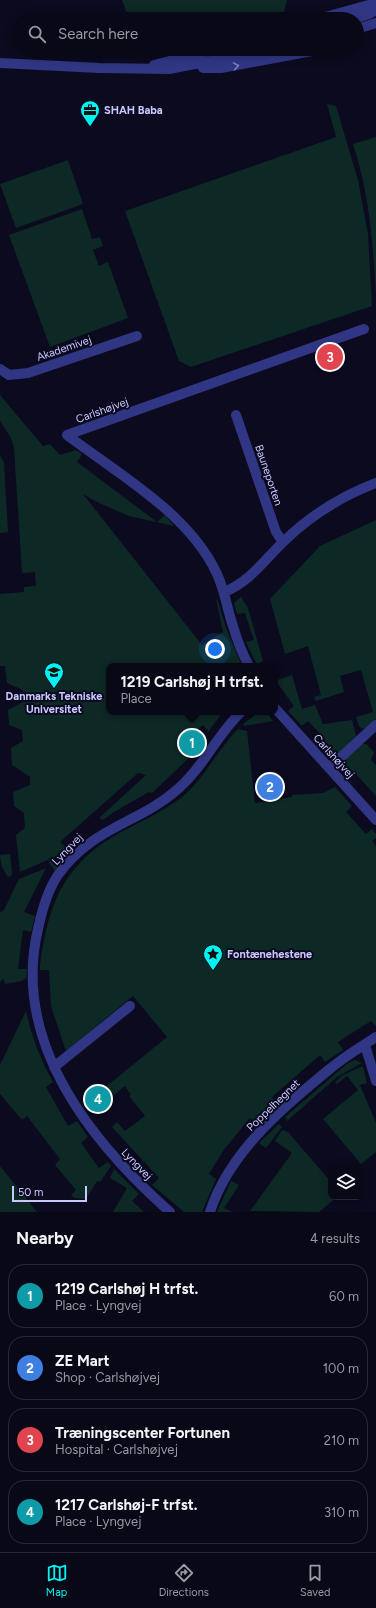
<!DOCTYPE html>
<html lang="en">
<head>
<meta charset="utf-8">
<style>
	body { margin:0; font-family:Figtree,sans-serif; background:#111120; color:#f1f3f6 }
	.controls { position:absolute; right:12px; bottom:12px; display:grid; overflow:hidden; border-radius:8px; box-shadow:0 2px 10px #0003 }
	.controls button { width:36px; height:36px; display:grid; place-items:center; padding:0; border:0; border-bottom:1px solid #292936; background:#080817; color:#f1f3f6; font:20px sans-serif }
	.scale { position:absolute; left:12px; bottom:10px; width:75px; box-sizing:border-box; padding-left:4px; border:2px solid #c8c8ff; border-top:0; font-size:11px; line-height:14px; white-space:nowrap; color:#c8c8ff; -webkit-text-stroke:3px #0b0a1f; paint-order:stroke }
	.you { position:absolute; left:215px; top:649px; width:14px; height:14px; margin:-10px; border:3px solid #fff; border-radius:50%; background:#1a73e8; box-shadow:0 0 0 6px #1a73e833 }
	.badge { display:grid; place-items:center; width:26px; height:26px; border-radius:50%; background:#00f3f0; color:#fff; font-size:13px; font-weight:700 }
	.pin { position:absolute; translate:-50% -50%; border:2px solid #fff; box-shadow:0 1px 4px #0006 }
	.popup { position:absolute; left:106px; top:663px; width:172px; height:52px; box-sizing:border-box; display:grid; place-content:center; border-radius:8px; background:#080817; filter:drop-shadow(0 1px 3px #0005); font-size:13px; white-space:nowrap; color:#989aa1 }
	.popup b { font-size:15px; color:#f1f3f6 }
	.popup::after { content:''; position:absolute; left:50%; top:100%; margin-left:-8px; border:8px solid transparent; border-top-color:#080817 }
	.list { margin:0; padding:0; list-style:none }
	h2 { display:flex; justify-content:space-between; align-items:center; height:52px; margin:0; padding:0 16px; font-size:17px }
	h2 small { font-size:13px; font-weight:400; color:#989aa1 }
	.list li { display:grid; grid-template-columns:26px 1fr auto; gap:12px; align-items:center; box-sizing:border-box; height:64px; margin:0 8px 8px; padding:0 8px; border:1px solid #292936; border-radius:16px }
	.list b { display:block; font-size:15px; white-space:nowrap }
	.list p { margin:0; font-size:13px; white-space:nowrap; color:#989aa1 }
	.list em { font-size:13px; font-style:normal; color:#989aa1 }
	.icon { flex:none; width:22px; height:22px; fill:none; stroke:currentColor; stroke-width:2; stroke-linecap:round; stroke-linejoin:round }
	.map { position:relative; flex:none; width:376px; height:1212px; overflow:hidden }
	.search { position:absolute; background:#080817; box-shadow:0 2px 10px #0003; left:12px; right:12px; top:12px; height:44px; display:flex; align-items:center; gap:10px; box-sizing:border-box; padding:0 14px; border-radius:22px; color:#989aa1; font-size:15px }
	.sheet { height:340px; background:#080817 }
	nav { display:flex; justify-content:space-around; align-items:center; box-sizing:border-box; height:56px; border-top:1px solid #292936; background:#080817; font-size:11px; color:#989aa1 }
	nav a { display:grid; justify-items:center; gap:2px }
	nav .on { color:#00f3f0 }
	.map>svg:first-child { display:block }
	.green { fill:#0d2925 }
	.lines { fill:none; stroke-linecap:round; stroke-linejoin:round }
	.minor { stroke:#303683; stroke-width:10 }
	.tertiary { stroke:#303683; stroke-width:10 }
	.oneway { stroke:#7c7fc1 }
	.labels { text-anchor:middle; stroke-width:4; stroke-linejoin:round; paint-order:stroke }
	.poi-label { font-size:11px; font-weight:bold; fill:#c8c8ff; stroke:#0b0a1f; text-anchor:start }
	.street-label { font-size:11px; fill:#c8c8ff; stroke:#0b0a1f }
</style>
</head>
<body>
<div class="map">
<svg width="376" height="1212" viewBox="0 0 376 1212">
	<rect width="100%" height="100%" fill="#0b0a1f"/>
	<path class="green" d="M 122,0 L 287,0 L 284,12 L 262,19 L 129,19 Z
		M 327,104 L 336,106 L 358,180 L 368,234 L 372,306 L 191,367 L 179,361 L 125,211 L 336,137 Z
		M 376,137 L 376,294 C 373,242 369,193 353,144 Z
		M 68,160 L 83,204 L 16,228 L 0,184 Z
		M 82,209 L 92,239 L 100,237 L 103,246 L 93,250 L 99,266 L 108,262 L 128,318 L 50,347 L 9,235 Z
		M 0,395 L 43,446 L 50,444 L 60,455 L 76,450 L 82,454 L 77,462 L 157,522 L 165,515 L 174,526 L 129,516 L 99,503 L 83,494 L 202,645 L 223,632 L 216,599 L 218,601 L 226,628 L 242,666 L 109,666 L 109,712 L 223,712 L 207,733 L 208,730 L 203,725 L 191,735 L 193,738 L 187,744 L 190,748 L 197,742 L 199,744 L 191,756 L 152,793 L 149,792 L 114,812 L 103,820 L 99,818 L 146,775 L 138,773 L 60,842 L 71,851 L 55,871 L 49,863 L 50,859 L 20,872 L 16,835 L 25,828 L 24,813 L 14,806 L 13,792 L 30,785 L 30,777 L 12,765 L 11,748 L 23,741 L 22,730 L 9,725 L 8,710 L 23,702 L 23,690 L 7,683 L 5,666 L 0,666 L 0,594 L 24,592 L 24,587 L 36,586 L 35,572 L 22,573 L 14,448 L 11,438 L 0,421 Z
		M 0,456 L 4,462 L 8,532 L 0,533 Z
		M 376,520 L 376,719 L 371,725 L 363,729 L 359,726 L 356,717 L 373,712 L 361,670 L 340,676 L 344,692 L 316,701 L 314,697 L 321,695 L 308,646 L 285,654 L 270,599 L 320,546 Z
		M 241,597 L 248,608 L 263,661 L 257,665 L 246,642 L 254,640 L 245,613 L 237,614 L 234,603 Z
		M 275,672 L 277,680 L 292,675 L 302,709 L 315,705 L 323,724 L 352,720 L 356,736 L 336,756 L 328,756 L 319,745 L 325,739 L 308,721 L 302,726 L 288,711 L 294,706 L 275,680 Z
		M 259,712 L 267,713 L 273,721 L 244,726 L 243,724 Z
		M 238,729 L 247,731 L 255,803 L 292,797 L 292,795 L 323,793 L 335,787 L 352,806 L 346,812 L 366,834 L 372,829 L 376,834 L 376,838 L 372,841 L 376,846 L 376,1026 L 371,1021 L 338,1042 L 343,1050 L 325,1062 L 320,1055 L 272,1097 L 277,1104 L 257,1124 L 250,1118 L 223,1151 L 209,1174 L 216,1179 L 202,1212 L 184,1212 L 152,1185 L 159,1178 L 112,1127 L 117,1122 L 125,1131 L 145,1116 L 129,1096 L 131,1095 L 125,1086 L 109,1099 L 102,1090 L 167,1037 L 133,996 L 66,1051 L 51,1006 L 49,970 L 40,970 L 40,965 C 48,907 61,868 114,836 C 137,823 161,813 182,797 C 205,778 217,750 238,729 Z
		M 362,744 L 366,744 L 374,752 L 371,760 L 376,765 L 376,796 L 356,774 L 350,779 L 340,768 L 342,761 Z
		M 9,839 L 12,875 L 9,877 C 3,873 0,862 0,855 L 10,854 Z
		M 46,868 L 24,912 L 35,916 L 31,932 L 23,930 L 18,969 L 27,969 L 26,978 L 22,981 L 5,984 L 3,979 L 0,982 L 0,912 L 4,910 L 19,879 Z
		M 26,1011 C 32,1038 40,1058 53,1082 L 46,1087 L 68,1126 L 77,1121 L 88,1137 L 81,1143 L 99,1168 L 108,1162 L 111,1166 L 100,1182 L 97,1181 L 86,1199 L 74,1198 L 71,1195 L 76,1190 L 55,1165 L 60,1159 L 27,1116 L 22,1120 L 0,1094 L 0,1065 Z
		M 355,1060 L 362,1063 L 337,1077 L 287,1121 L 285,1117 L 348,1063 Z
		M 363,1066 L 367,1083 L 360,1085 L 376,1123 L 376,1152 L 361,1164 L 323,1119 L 358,1090 L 347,1076 L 337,1084 L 335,1082 L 343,1075 Z
		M 279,1124 L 282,1127 L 266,1148 L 259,1143 Z
		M 282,1130 L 288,1132 L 331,1182 L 331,1197 L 337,1197 L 319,1212 L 250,1211 L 292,1153 L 275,1141 Z
		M 0,1166 L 37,1212 L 0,1212 Z
		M 114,1169 L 139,1194 L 132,1201 L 144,1212 L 113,1212 L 127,1188 L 110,1178 Z
		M 231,1181 L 239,1185 L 224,1208 L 233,1212 L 217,1212 Z"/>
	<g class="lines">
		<path class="minor" d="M 0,369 L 9,375 L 28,373 L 137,336
			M 236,415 L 276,532 L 283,542
			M 224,592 C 250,582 264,560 284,541 C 310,516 342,496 376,483
			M 249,666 C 242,653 237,640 233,626 C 227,609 225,591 217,574 C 189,513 118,474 67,435 L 364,329
			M 275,708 L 376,820
			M 329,768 L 376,725
			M 365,1045 L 376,1081
			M 54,1067 L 130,1006
			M 170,1212 C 91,1142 11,1042 38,929 C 42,910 47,891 58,875 C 93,826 139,824 179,788 C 204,766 217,735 241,712
			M 210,1212 C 229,1152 284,1106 331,1068 C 345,1056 361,1047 376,1037"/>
		<path class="tertiary" d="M 318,19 L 376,3
			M 354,19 L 369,14 L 376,10
			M 357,29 L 376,23
			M 0,63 L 99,68 L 169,69 L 273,49
			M 154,65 L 216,49
			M 203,68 L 221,68 L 312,51"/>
	</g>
	<defs><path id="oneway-chevron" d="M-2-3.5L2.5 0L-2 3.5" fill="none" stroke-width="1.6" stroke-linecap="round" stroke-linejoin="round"/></defs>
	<use class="oneway" href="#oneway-chevron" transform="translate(236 66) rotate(-10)"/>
	<defs>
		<g id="office-pin" transform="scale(1)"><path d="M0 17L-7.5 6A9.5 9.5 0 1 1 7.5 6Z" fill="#00f3f0" stroke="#0b0a1f"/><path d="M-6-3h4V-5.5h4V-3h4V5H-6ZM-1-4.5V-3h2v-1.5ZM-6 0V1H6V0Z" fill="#111"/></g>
		<g id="university-pin" transform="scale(1)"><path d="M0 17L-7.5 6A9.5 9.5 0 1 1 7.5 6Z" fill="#00f3f0" stroke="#0b0a1f"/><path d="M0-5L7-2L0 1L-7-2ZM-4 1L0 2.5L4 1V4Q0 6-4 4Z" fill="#111"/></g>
		<g id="sight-pin" transform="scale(1)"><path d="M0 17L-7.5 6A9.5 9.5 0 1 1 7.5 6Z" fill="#00f3f0" stroke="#0b0a1f"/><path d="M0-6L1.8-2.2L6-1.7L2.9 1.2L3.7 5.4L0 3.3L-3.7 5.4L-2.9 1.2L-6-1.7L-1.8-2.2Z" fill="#111"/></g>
	</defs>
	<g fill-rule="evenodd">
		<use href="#office-pin" x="90" y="110"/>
		<use href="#university-pin" x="54" y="672"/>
		<use href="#sight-pin" x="213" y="954"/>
	</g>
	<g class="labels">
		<g class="poi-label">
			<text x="104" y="114">SHAH Baba</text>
			<text x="54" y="700" text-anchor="middle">Danmarks Tekniske<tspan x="54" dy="13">Universitet</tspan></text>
			<text x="227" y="958">Fontænehestene</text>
		</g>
		<g class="street-label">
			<text transform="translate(64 348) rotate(-19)" y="4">Akademivej</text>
			<text transform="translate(102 410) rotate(-20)" y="4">Carlshøjvej</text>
			<text transform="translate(269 475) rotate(71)" y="4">Bauneporten</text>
			<text transform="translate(334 756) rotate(48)" y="4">Carlshøjvej</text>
			<text transform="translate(67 849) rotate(-46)" y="4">Lyngvej</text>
			<text transform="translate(273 1105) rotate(-44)" y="4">Poppelhegnet</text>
			<text transform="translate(137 1164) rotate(46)" y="4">Lyngvej</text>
		</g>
	</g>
</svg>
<div class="controls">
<button><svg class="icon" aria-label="layers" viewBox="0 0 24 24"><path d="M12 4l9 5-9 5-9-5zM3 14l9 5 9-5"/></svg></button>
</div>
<div class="scale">50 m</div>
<div class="you"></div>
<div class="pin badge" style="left:192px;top:743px;background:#0f9aa8">1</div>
<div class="popup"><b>1219 Carlshøj H trfst.</b>Place</div>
<div class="pin badge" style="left:270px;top:787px;background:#3f7fe0">2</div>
<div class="pin badge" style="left:330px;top:357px;background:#e0444e">3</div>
<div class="pin badge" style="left:98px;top:1099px;background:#0f9aa8">4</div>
<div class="search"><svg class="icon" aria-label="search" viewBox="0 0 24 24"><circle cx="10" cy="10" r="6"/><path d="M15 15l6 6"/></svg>Search here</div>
</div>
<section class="sheet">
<h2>Nearby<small>4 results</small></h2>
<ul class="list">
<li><span class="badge" style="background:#0f9aa8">1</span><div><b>1219 Carlshøj H trfst.</b><p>Place · Lyngvej</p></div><em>60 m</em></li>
<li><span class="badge" style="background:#3f7fe0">2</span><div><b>ZE Mart</b><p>Shop · Carlshøjvej</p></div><em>100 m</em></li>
<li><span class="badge" style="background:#e0444e">3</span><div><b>Træningscenter Fortunen</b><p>Hospital · Carlshøjvej</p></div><em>210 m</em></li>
<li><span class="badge" style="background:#0f9aa8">4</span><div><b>1217 Carlshøj-F trfst.</b><p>Place · Lyngvej</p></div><em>310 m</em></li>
</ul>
</section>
<nav>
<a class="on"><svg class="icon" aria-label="map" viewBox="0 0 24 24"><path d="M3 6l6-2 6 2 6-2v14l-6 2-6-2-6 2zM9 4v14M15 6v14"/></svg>Map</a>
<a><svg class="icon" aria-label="directions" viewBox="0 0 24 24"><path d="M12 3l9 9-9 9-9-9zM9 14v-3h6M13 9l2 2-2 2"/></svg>Directions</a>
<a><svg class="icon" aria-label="saved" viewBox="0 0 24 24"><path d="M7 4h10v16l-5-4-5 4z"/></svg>Saved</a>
</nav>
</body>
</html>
